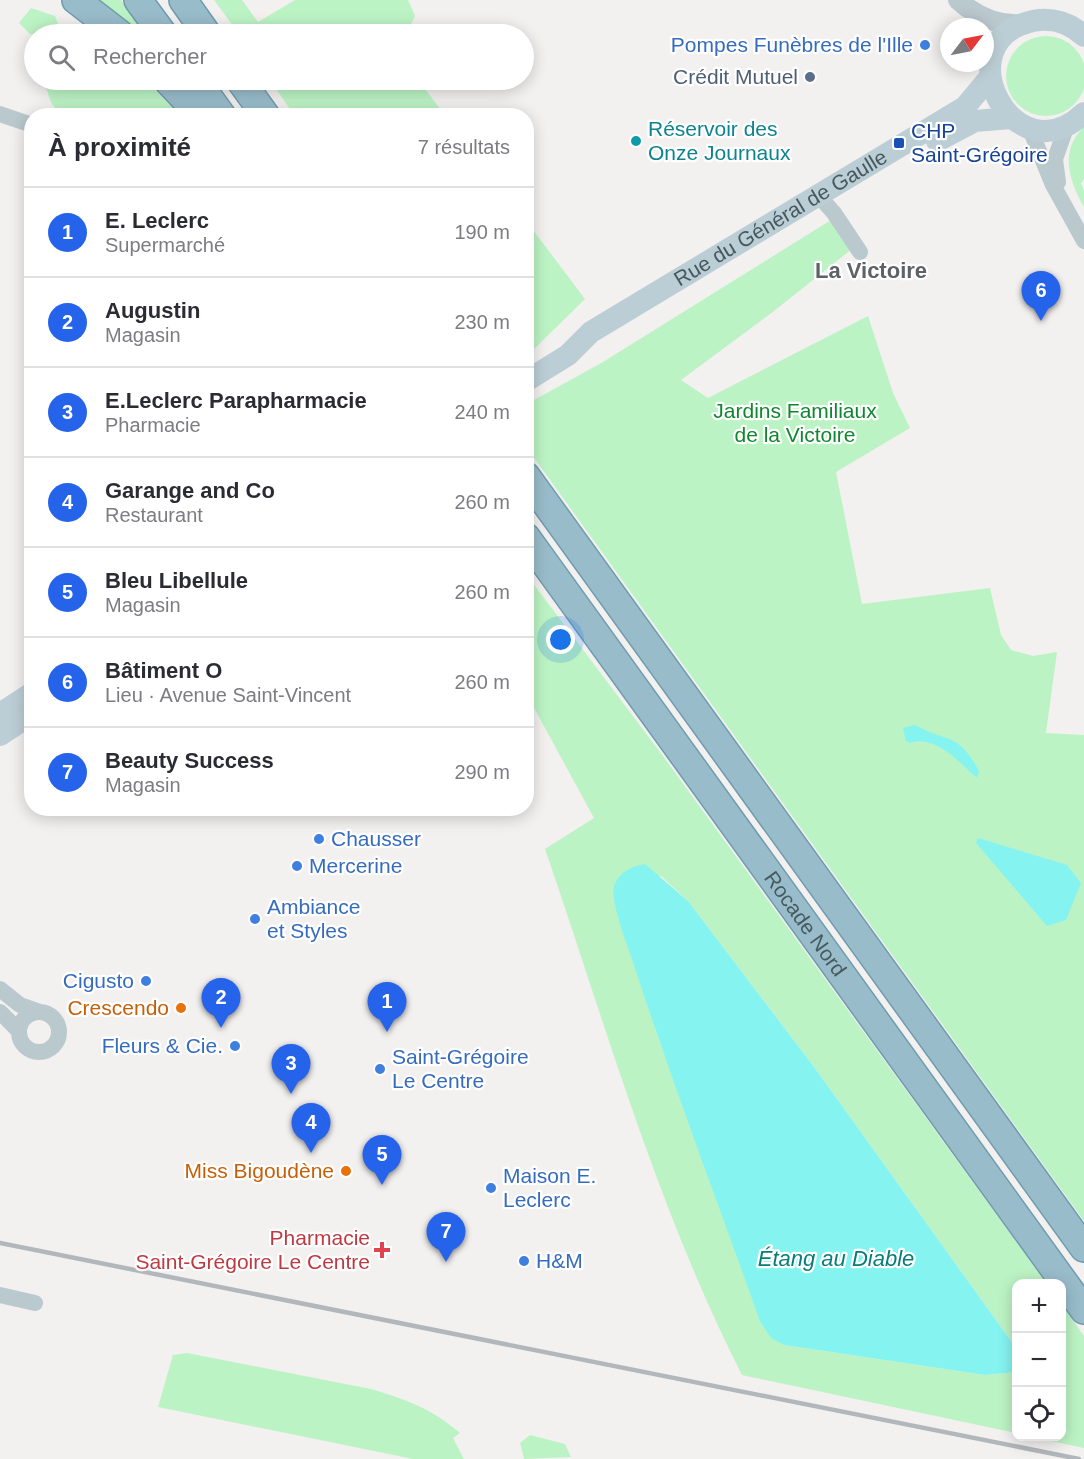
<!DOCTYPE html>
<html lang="fr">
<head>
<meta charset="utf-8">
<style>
	body { margin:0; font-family:Helvetica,sans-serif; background:#f2f2f3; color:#2b2b33 }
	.controls { position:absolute; right:18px; bottom:18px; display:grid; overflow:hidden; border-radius:12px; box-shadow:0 3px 15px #0003 }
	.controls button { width:54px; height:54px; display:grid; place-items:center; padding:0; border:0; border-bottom:2px solid #e1e1e2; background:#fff; color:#2b2b33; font:30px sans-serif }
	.compass { position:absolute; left:940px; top:18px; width:54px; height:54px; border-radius:50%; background:#fff; box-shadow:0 3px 15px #0003; rotate:58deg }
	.you { position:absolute; left:561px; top:640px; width:21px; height:21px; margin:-15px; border:4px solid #fff; border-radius:50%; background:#1a73e8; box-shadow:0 0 0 9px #1a73e833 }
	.badge { display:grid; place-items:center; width:39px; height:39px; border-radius:50%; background:#2563eb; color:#fff; font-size:20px; font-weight:700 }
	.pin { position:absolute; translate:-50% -50px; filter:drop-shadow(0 2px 3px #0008) }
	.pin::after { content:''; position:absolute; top:32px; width:21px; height:18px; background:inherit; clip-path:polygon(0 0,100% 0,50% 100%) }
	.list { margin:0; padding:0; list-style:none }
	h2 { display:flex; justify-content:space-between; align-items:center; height:78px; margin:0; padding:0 24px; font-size:26px }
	h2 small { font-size:20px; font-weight:400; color:#7c7c81 }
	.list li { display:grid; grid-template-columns:39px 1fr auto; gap:18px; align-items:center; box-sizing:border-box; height:90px; padding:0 24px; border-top:2px solid #e1e1e2 }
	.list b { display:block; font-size:22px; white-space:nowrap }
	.list p { margin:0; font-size:20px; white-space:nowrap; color:#7c7c81 }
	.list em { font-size:20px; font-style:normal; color:#7c7c81 }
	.icon { flex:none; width:33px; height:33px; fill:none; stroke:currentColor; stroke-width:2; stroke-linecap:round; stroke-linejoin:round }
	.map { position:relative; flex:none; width:1084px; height:1459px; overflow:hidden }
	.search { position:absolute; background:#fff; box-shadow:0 3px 15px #0003; left:24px; top:24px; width:510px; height:66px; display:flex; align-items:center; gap:15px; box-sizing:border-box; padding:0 21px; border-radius:33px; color:#7c7c81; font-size:22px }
	.panel { position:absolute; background:#fff; box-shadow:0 3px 15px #0003; left:24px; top:108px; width:510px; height:708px; border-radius:24px }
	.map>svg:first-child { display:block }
	.green { fill:#bcf3c4 }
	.water { fill:#85f3f0 }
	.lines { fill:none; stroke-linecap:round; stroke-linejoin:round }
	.trunk-casing { stroke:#6f9cae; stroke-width:30 }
	.minor { stroke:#bac9ce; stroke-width:16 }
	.tertiary { stroke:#bac9ce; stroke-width:20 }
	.secondary { stroke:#bcced5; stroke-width:22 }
	.trunk { stroke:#99bcca; stroke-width:27 }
	.rail { stroke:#b2b7bb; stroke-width:4.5 }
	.shop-dot { fill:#3f7fe0; stroke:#fff; stroke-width:2 }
	.service-dot { fill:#5c6f8a; stroke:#fff; stroke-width:2 }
	.culture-dot { fill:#0f9aa8; stroke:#fff; stroke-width:2 }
	.transit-dot { fill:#1a4fb4; stroke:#fff; stroke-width:2 }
	.food-dot { fill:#e8710a; stroke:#fff; stroke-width:2 }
	.health-dot { fill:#e0444e; stroke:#fff; stroke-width:2 }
	.labels { text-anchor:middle; stroke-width:4.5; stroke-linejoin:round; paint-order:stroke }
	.shop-label { font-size:21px; fill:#366cbe; stroke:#fff; text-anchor:start }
	.service-label { font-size:21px; fill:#4e5e75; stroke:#fff; text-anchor:end }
	.culture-label { font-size:21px; fill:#0d838f; stroke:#fff; text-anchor:start }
	.transit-label { font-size:21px; fill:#164399; stroke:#fff; text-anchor:start }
	.street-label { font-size:21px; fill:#46595f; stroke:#fff }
	.park-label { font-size:21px; fill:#10872f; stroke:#fff }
	.food-label { font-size:21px; fill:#c56008; stroke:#fff; text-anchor:end }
	.health-label { font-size:21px; fill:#be3a42; stroke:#fff; text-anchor:end }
	.neighbourhood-label { font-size:22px; font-weight:bold; fill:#5c6266; stroke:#fff }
	.water-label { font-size:22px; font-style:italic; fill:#077d7a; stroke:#fff }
</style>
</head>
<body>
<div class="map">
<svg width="1084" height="1459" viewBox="0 0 1084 1459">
	<rect width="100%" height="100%" fill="#f3f0f0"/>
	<path class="green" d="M 87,0 L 121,0 L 146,34 L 129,34 Z
		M 214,0 L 242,0 L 258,22 L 295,0 L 408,0 L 415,16 L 406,34 L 239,34 Z
		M 31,8 L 55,16 L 61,32 L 69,34 L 30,34 L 19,23 Z
		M1006 76a40 40 0 1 1 80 0a40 40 0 1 1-80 0Z
		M 44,80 L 145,80 L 180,115 L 59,115 L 50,100 Z
		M 270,80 L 418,80 L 445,115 L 294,115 Z
		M 1084,127 L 1084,179 L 1081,183 L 1084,191 L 1084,207 C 1069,181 1059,150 1084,127 Z
		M 831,220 L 852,249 L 774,311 L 681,380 L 708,398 L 868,316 L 893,393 L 910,428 L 836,472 L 862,604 L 990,588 L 1001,635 L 1011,650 L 1033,656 L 1057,652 L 1046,733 L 1084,735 L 1084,1221 L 527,448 L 527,404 L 603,362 Z
		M 527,222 L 585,299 L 527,356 L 526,356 Z
		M 526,574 L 663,756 L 1046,1283 L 1016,1284 L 1016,1348 L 814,1067 L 688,901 L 661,876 L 617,912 L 660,1042 L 687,1115 L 784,1345 L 985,1375 L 1016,1372 L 1016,1433 L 742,1375 C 657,1208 606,1026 545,849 L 594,818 L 527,695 Z
		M 1062,1305 L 1084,1336 L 1084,1448 L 1032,1437 L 1062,1436 Z
		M 187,1353 L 371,1389 C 407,1400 431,1408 460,1433 L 453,1438 L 464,1459 L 413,1459 L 158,1407 L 173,1355 Z
		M 530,1435 L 565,1444 L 571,1457 L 524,1459 L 520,1443 Z"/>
	<path class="water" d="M 915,725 C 948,743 958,732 979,771 L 977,778 C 960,763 935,734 910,743 L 906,741 L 903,728 Z
		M 978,838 L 1067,865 L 1081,883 L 1066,920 L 1047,926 L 976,843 Z
		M 645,864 L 688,901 L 814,1067 L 1016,1348 L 1016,1372 L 985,1375 L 784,1345 L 771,1338 L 760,1321 C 718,1203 673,1085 634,965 C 629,949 610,902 614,887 C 618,872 633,866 645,864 Z"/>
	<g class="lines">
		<g class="trunk-casing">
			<g id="trunk">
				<path d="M 76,0 L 120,34"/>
				<path d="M 138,0 L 163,34"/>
				<path d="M 183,0 L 207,34"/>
				<path d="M 167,80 L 201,116"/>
				<path d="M 196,80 L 222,116"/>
				<path d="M 240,80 L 266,116"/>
				<path d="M 526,476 L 1084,1248"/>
				<path id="s2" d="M 526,537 L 1084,1310"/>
			</g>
		</g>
		<path class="minor" d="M 0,114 L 32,125
			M 1024,126 L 1032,134 L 1053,185 L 1084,241
			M 1058,182 L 1055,159 L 1067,125
			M 826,204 L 834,213 L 860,252
			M 0,989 L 20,1005 L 40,1012
			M19 1032a20 20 0 1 1 40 0a20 20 0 1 1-40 0Z
			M 0,1012 L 19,1031
			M 0,1295 L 35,1303"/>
		<path class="tertiary" d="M 958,0 C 977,17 997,26 1022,24"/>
		<g class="secondary">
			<path d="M 1084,36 C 1070,23 1052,17 1033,21 C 942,40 1014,180 1084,113"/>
			<path d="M 937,141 L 975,121 L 1011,118"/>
			<path id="s1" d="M 526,381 L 568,355 L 591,332 L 965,107 L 990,77"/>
			<path d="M 0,714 L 32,693"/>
			<path d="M 0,735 L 32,714"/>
		</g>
		<use href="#trunk" class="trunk"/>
		<path class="rail" d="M 0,1243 L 1079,1459"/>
	</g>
	<g class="shop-dot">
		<circle cx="925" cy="45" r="6"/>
		<circle cx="319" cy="839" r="6"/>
		<circle cx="297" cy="866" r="6"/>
		<circle cx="255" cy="919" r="6"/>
		<circle cx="146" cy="981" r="6"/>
		<circle cx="235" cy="1046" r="6"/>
		<circle cx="380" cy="1069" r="6"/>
		<circle cx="491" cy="1188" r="6"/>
		<circle cx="524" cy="1261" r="6"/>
	</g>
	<circle class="service-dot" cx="810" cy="77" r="6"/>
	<circle class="culture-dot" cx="636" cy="141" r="6"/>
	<rect class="transit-dot" x="893" y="137" width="12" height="12" rx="3"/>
	<g class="food-dot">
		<circle cx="181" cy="1008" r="6"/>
		<circle cx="346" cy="1171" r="6"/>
	</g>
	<path class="health-dot" d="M379 1241h6v6h6v6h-6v6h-6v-6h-6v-6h6z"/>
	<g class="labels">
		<g class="shop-label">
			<text x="913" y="52" text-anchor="end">Pompes Funèbres de l'Ille</text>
			<text x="331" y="846">Chausser</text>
			<text x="309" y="873">Mercerine</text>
			<text x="267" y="914">Ambiance<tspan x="267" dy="24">et Styles</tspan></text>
			<text x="134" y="988" text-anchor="end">Cigusto</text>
			<text x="223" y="1053" text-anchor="end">Fleurs &amp; Cie.</text>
			<text x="392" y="1064">Saint-Grégoire<tspan x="392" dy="24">Le Centre</tspan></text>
			<text x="503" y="1183">Maison E.<tspan x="503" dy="24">Leclerc</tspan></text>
			<text x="536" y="1268">H&amp;M</text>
		</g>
		<g class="service-label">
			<text x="798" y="84">Crédit Mutuel</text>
		</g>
		<g class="culture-label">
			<text x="648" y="136">Réservoir des<tspan x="648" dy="24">Onze Journaux</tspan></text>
		</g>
		<g class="transit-label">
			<text x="911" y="138">CHP<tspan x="911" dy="24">Saint-Grégoire</tspan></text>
		</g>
		<g class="street-label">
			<text dy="7" stroke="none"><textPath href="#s1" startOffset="303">Rue du Général de Gaulle</textPath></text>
			<text dy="7" stroke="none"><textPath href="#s2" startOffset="477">Rocade Nord</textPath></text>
		</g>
		<g class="park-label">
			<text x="795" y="418">Jardins Familiaux<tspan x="795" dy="24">de la Victoire</tspan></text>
		</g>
		<g class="food-label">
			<text x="169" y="1015">Crescendo</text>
			<text x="334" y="1178">Miss Bigoudène</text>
		</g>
		<g class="health-label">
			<text x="370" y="1245">Pharmacie<tspan x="370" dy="24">Saint-Grégoire Le Centre</tspan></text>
		</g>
		<g class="neighbourhood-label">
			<text x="871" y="278">La Victoire</text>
		</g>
		<g class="water-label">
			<text x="836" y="1266">Étang au Diable</text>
		</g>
	</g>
</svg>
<div class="controls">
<button>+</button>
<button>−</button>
<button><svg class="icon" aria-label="locate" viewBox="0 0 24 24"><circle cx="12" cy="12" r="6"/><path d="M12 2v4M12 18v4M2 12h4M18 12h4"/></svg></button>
</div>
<svg class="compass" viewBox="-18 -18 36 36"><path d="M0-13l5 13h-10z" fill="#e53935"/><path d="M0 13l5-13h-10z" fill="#7c7c81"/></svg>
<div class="you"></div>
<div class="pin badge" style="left:387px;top:1032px">1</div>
<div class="pin badge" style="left:221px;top:1028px">2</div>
<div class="pin badge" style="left:291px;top:1094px">3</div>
<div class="pin badge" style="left:311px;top:1153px">4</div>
<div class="pin badge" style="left:382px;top:1185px">5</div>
<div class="pin badge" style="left:1041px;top:321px">6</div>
<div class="pin badge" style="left:446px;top:1262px">7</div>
<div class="search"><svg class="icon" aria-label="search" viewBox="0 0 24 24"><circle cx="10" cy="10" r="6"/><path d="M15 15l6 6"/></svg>Rechercher</div>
<section class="panel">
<h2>À proximité<small>7 résultats</small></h2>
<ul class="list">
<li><span class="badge">1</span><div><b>E. Leclerc</b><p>Supermarché</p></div><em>190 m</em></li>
<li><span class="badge">2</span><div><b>Augustin</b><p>Magasin</p></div><em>230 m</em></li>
<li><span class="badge">3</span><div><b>E.Leclerc Parapharmacie</b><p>Pharmacie</p></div><em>240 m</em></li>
<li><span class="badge">4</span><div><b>Garange and Co</b><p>Restaurant</p></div><em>260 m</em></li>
<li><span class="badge">5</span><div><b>Bleu Libellule</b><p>Magasin</p></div><em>260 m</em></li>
<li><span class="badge">6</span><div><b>Bâtiment O</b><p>Lieu · Avenue Saint-Vincent</p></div><em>260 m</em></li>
<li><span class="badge">7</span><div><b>Beauty Success</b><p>Magasin</p></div><em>290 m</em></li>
</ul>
</section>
</div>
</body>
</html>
